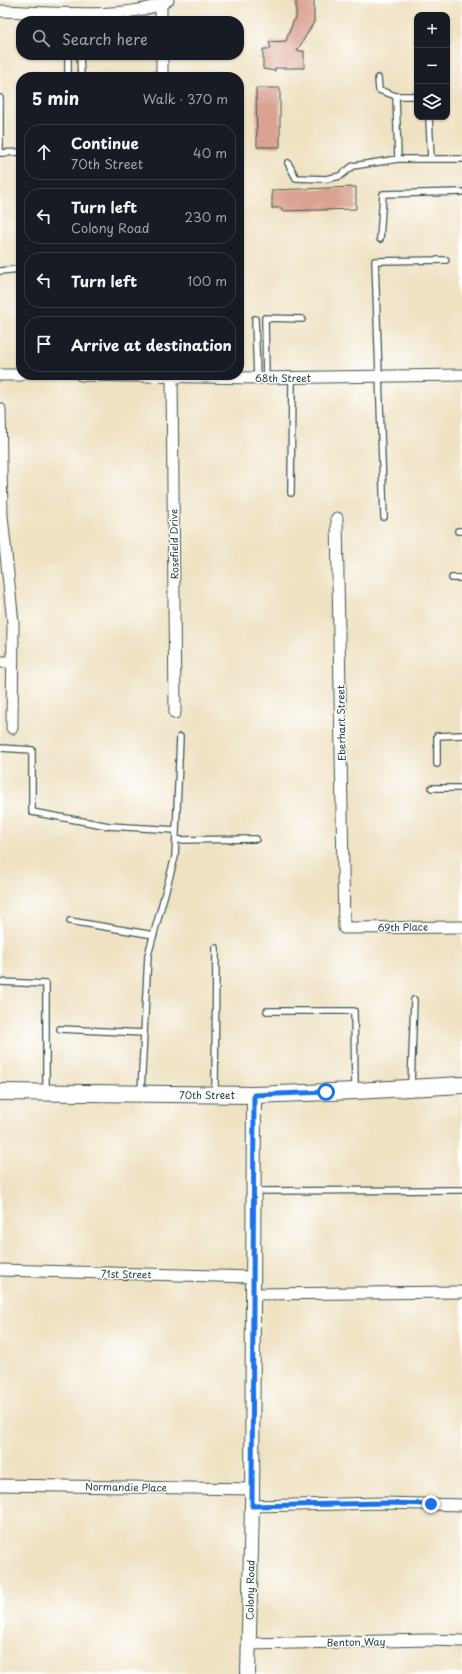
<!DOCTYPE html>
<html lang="en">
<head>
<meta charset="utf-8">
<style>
	body { margin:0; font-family:"Playpen Sans",sans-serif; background:#20242c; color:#f1f3f6 }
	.controls { position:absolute; right:12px; top:12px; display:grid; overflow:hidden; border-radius:8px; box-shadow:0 1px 3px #0004 }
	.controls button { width:36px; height:36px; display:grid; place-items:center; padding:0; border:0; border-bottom:1px solid #363941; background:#171b24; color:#f1f3f6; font:20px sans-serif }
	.stop { position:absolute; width:12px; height:12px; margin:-9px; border:3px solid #1a73e8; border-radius:50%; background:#fff }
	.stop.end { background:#1a73e8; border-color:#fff; box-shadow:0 1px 4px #0008 }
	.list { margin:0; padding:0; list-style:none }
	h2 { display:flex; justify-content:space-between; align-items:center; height:52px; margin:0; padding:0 16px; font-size:17px }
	h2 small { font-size:13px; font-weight:400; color:#9ea1a6 }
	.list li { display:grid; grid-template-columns:26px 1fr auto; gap:12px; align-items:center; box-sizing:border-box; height:56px; margin:0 8px 8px; padding:0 8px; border:1px solid #363941; border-radius:16px }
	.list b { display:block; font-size:15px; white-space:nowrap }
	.list p { margin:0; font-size:13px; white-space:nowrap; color:#9ea1a6 }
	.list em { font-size:13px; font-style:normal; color:#9ea1a6 }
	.icon { flex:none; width:22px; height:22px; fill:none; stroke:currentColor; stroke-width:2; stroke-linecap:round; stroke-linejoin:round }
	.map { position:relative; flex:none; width:462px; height:1674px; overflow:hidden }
	.search { position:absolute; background:#171b24; box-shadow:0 1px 3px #0004; left:16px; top:16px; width:228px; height:44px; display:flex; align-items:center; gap:10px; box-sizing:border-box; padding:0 14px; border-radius:16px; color:#9ea1a6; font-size:15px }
	.panel { position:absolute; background:#171b24; box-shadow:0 1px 3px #0004; left:16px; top:72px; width:228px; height:308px; border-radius:16px }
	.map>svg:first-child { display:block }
	.building { fill:#daa293 }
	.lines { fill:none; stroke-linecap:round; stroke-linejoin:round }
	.service-casing { stroke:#3e5649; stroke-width:8 }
	.minor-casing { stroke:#3e5649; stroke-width:13 }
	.tertiary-casing { stroke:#3e5649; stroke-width:16 }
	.secondary-casing { stroke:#3e5649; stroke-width:18 }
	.service { stroke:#fff; stroke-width:5.5 }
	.minor { stroke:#fff; stroke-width:11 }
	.tertiary { stroke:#fff; stroke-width:14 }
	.secondary { stroke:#fff; stroke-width:16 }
	.route { stroke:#1a73e8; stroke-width:5 }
	.labels { text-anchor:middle; stroke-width:3; stroke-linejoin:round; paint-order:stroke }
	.street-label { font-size:10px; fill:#1f3d34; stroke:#fff }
</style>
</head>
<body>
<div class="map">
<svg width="462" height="1674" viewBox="0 0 462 1674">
	<rect width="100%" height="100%" fill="#fff"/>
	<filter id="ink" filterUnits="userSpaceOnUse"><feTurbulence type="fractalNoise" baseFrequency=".025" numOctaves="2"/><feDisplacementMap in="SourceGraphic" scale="8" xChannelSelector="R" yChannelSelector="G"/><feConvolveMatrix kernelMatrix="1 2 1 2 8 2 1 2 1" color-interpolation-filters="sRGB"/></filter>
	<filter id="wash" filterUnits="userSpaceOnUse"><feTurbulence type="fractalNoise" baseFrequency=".012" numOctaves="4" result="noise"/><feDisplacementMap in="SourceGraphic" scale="16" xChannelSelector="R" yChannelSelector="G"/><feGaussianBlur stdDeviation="0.9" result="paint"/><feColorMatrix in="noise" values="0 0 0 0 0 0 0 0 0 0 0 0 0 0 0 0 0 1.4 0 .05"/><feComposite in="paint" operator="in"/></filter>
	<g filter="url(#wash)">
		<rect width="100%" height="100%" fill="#efe2c3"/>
		<g id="blocks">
			<path class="building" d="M 296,0 L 314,0 L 314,22 L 297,51 L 304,51 L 304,68 L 275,68 L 275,71 L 263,69 L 263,49 L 271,49 L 269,42 L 286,41 L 293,22 L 296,18 Z
				M 256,88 L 280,88 L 280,147 L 257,147 Z
				M 356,187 L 356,209 L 282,211 L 282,208 L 272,208 L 272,190 Z"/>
		</g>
	</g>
	<g filter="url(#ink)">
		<use href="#blocks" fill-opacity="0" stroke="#3e5649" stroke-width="1"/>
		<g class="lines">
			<g class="service-casing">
				<path id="service" d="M 80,55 L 81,77
					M 135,75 L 162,75
					M 68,77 L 68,55
					M 378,78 L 379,90 L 396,96
					M 0,98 L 0,153
					M 429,117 L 431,159
					M 1,153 L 21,152
					M 398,159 L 396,96 L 417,96
					M 288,163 L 296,178 L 326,179 L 340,176 L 353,166 L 398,159 L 462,159
					M 380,239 L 383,194 L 462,192
					M 0,271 L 21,269
					M 255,319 L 257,378
					M 266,378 L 265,318 L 302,319
					M 291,493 L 292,378
					M 384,517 L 375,261 L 446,260
					M 458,531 L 462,531
					M 452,578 L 462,578
					M 0,748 L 32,750 L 32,812 L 109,826 L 176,830
					M 437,764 L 437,736 L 462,735
					M 432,788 L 462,788
					M 176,840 L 256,839
					M 70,921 L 154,935
					M 0,982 L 46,984 L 46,1090
					M 267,1011 L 354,1011 L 355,1089
					M 60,1029 L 144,1033
					M 411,1086 L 414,1000
					M 141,1092 L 148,955 L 175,857 L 180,737
					M 215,1092 L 216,948
					M 254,1191 L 462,1190"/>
			</g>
			<g class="minor-casing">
				<path id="minor" d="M 161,4 L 161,21
					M 0,11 C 40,12 137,21 168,0
					M 162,55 L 162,77
					M 0,375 L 21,375
					M 81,375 L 257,378 L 462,375
					M 172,375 L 175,713
					M 0,409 L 2,516 L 13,623 L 12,728
					M 337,518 L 344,928 L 462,927
					M 0,662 L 12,662
					M 0,1270 L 252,1277
					M 252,1294 L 462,1292
					M 0,1485 L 251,1489
					M 252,1506 L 383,1503 L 462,1505
					M 249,1644 L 429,1640 L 462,1641"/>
			</g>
			<g class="tertiary-casing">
				<path id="tertiary" d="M 248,1674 L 252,1506 L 254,1095"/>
			</g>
			<g class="secondary-casing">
				<path id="secondary" d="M 0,1092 L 254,1095 L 355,1091 L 462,1085"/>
			</g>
			<use href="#service" class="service"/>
			<use href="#minor" class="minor"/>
			<use href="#tertiary" class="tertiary"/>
			<use href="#secondary" class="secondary"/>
		</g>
	</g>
	<g class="lines" filter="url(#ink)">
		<path class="route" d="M 326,1092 L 254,1095 L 252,1506 L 383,1503 L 431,1504"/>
	</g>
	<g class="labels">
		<g class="street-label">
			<text x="283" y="382">68th Street</text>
			<text transform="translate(174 544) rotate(-91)" y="4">Rosefield Drive</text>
			<text transform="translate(341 723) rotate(-91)" y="4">Eberhart Street</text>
			<text transform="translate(403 927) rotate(-1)" y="4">69th Place</text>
			<text x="207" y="1099">70th Street</text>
			<text transform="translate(126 1274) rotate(1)" y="4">71st Street</text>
			<text transform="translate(126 1487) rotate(1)" y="4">Normandie Place</text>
			<text transform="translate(250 1590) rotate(-89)" y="4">Colony Road</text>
			<text transform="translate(356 1642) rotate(-1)" y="4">Benton Way</text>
		</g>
	</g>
</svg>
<div class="controls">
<button>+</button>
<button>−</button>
<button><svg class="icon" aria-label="layers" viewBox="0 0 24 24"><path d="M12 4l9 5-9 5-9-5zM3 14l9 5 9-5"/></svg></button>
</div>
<div class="stop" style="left:326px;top:1092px"></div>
<div class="stop end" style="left:431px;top:1504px"></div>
<div class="search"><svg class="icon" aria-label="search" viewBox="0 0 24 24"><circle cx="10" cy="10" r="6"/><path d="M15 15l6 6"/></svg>Search here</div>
<section class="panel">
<h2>5 min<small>Walk · 370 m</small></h2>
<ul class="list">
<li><svg class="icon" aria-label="ahead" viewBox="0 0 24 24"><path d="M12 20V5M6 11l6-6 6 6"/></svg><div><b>Continue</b><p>70th Street</p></div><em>40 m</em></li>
<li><svg class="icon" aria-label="left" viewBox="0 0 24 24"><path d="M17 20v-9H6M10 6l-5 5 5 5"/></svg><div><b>Turn left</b><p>Colony Road</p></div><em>230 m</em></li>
<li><svg class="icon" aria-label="left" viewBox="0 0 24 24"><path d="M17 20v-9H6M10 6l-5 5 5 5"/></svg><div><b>Turn left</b></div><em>100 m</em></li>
<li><svg class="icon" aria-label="arrive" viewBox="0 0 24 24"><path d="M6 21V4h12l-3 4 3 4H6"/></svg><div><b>Arrive at destination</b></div></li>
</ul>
</section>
</div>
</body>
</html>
